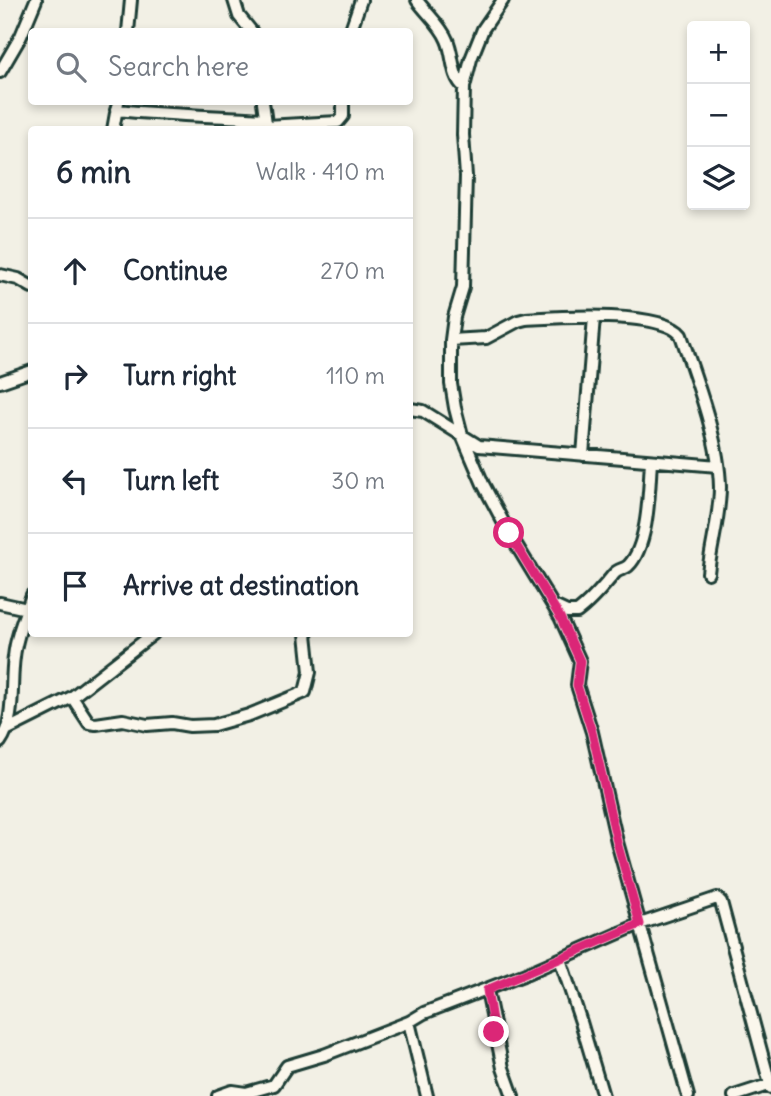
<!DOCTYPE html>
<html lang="en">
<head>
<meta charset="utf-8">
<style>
	body { margin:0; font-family:Delius,sans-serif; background:#f6f6f7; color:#1f2937 }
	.controls { position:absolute; right:21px; top:21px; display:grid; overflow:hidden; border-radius:7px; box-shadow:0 4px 10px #0003 }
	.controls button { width:63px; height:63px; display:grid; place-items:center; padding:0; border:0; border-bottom:2px solid #e0e1e3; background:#fff; color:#1f2937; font:35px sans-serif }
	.stop { position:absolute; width:21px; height:21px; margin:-16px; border:5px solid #db2777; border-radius:50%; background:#fff }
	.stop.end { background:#db2777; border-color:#fff; box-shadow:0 2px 7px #0008 }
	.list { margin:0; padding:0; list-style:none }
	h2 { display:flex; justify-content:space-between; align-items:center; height:91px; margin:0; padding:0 28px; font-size:30px }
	h2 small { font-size:23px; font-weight:400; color:#747a83 }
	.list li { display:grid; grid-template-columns:46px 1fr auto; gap:21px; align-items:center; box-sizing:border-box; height:105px; padding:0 28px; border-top:2px solid #e0e1e3 }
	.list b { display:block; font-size:26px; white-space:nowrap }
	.list em { font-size:23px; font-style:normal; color:#747a83 }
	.icon { flex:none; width:38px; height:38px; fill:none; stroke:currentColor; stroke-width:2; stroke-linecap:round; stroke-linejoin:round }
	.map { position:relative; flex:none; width:771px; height:1096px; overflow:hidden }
	.search { position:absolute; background:#fff; box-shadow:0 4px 10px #0003; left:28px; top:28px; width:385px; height:77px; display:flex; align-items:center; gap:18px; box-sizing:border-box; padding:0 24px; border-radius:7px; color:#747a83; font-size:26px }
	.panel { position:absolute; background:#fff; box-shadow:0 4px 10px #0003; left:28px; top:126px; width:385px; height:511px; border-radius:7px }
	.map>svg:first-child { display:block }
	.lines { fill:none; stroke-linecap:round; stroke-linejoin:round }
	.minor-casing { stroke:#1f3d34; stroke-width:16 }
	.minor { stroke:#fbf7ec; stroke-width:10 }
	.route { stroke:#db2777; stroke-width:9 }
</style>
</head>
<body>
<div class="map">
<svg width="771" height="1096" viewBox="0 0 771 1096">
	<rect width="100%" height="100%" fill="#f2f0e5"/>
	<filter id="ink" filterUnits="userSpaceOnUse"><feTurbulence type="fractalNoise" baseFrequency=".0143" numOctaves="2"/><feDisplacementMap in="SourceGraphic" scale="14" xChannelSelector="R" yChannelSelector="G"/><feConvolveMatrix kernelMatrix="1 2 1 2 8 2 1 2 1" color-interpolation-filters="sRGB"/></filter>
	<g filter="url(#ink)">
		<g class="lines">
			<g class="minor-casing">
				<path id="minor" d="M 234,0 L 239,16 L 252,32
					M 417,0 C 426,13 441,25 447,40 C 454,55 451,76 464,87
					M 503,0 L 483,29 L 471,59 L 464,87 L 463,135 L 466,176 L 463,287 L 454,317 L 451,340 L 451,384 L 455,408 L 462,435 L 483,484 L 509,533 L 560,617 L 580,661 L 577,685 L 592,732 L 617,842 L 688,1096
					M 128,32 L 131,0
					M 350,32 L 361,0
					M 0,72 L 21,36 L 36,0
					M 263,102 L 266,123
					M 116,110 C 166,115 215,116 265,119
					M 266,126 L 338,122 L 343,116 L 343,102
					M 113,130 L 118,102
					M 0,275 L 18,279 L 32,287
					M 451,340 L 486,338 L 518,321 L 526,319 C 559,317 661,310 681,335 C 696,380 719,439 720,487 C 720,516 711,545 708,573
					M 0,382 L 32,371
					M 410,409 L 423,411 L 479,446 L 718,466
					M 583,455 L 594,317
					M 0,603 L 27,609
					M 554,606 L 567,612 L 577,612 C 592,601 602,588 614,574 C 618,569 623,570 628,566 C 649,546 649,488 651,461
					M 72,697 L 89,723 L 96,724 L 123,720 L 147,725 L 172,723 L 190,726 L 214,725 L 249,715 L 305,692 L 310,672 L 306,634
					M 6,730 L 72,697 L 153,634
					M 0,742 C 16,719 10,684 14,657 C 16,636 25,615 32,595
					M 560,959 L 581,1022 L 603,1096
					M 487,990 L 503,1068 L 513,1096
					M 409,1022 L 427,1096
					M 218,1096 L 232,1091 L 246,1093 L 274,1085 L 287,1066 L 324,1055 L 409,1022 L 424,1013 L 523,975 L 640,924 L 717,898 L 721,902 L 771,1088
					M 734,1096 L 771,1084"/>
			</g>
			<use href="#minor" class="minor"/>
		</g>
	</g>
	<g class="lines" filter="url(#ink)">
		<path class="route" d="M 494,1032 L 487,990 L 640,924 L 617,842 L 592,732 L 577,685 L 580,661 L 560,617 L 509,533"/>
	</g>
</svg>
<div class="controls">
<button>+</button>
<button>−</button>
<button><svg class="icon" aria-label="layers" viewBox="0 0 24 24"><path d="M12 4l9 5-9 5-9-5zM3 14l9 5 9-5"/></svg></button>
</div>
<div class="stop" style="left:509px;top:533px"></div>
<div class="stop end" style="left:494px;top:1032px"></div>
<div class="search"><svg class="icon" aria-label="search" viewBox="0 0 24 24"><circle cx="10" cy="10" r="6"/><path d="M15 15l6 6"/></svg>Search here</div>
<section class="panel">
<h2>6 min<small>Walk · 410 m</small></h2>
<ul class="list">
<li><svg class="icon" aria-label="ahead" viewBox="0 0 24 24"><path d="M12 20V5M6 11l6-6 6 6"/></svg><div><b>Continue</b></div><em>270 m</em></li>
<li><svg class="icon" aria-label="right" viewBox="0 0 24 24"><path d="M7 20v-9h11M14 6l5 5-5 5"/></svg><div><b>Turn right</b></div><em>110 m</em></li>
<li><svg class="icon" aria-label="left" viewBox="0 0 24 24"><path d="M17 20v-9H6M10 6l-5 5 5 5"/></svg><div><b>Turn left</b></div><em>30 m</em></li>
<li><svg class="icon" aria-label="arrive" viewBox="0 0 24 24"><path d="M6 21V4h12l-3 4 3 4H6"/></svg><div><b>Arrive at destination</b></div></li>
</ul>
</section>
</div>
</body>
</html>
